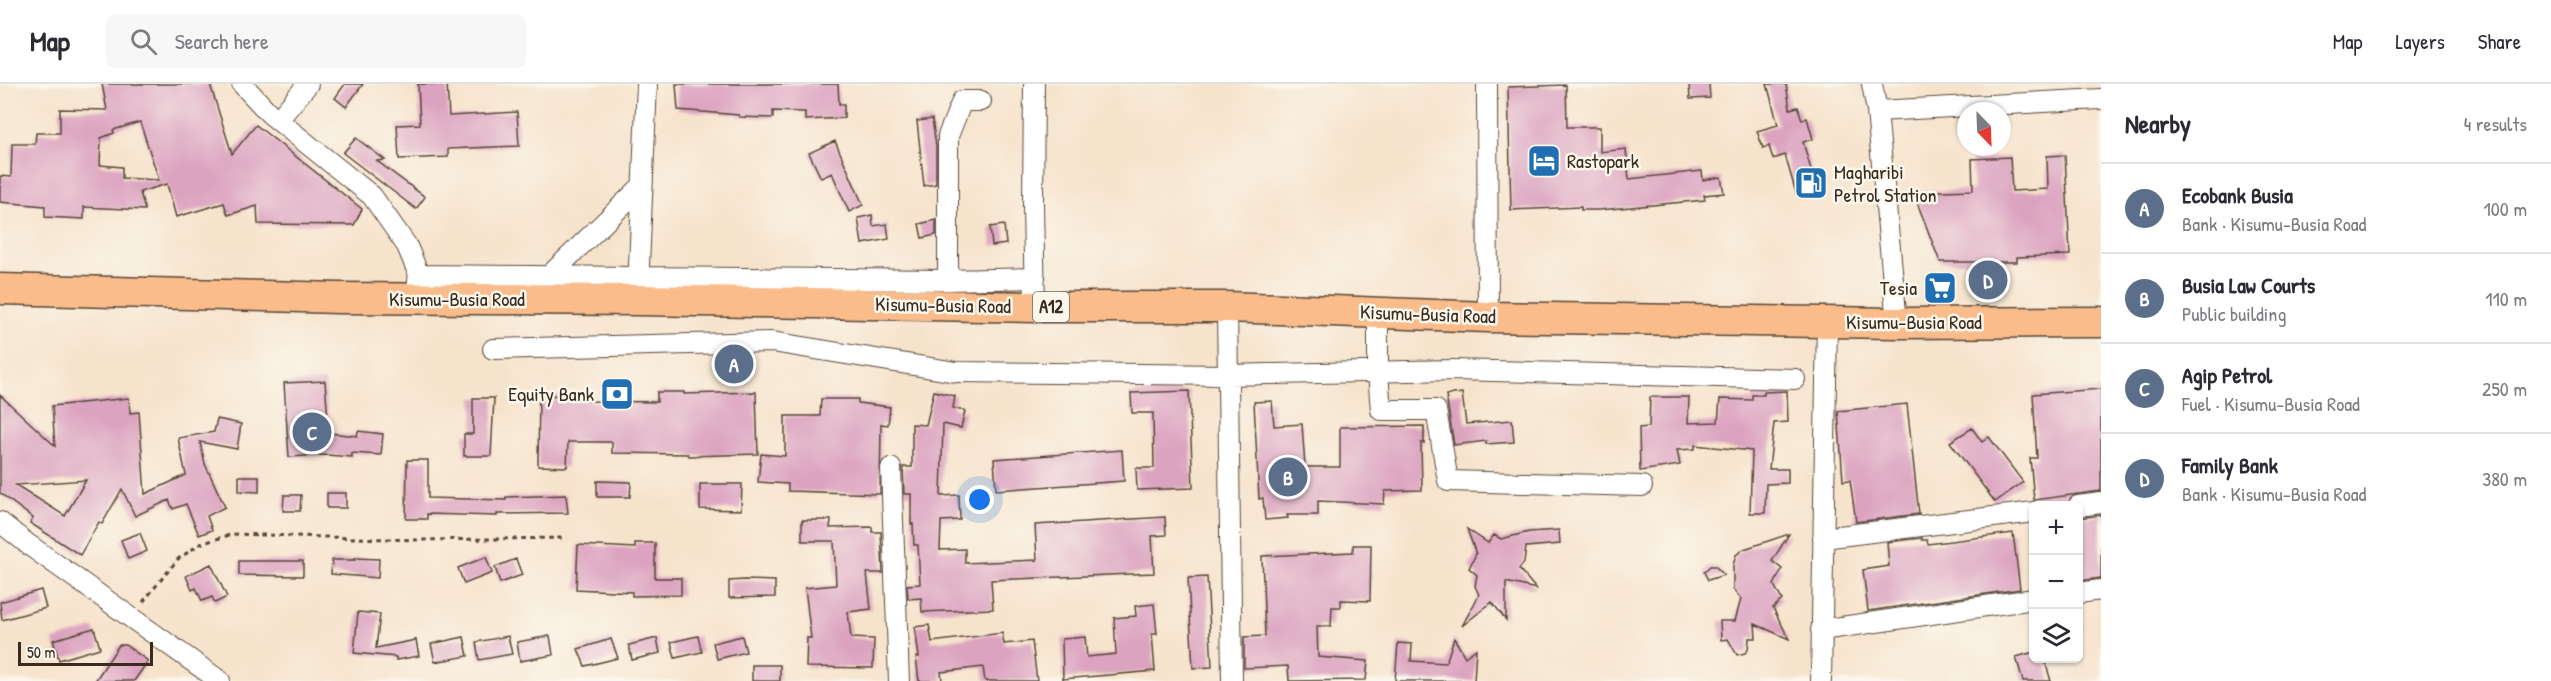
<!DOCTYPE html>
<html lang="en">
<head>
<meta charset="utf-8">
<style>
	body { margin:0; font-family:"Patrick Hand",sans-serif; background:#f7f7f7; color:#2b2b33 }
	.controls { position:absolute; right:18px; bottom:18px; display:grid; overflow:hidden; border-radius:9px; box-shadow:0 2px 4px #0004 }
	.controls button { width:54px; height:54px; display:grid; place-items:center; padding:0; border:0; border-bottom:2px solid #e1e1e2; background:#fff; color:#2b2b33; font:30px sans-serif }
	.compass { position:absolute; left:1957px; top:18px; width:54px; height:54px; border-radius:50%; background:#fff; box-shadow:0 2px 4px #0004; rotate:157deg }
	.scale { position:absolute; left:18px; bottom:15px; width:135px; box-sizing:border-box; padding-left:6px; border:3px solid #3b2a1e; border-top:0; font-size:16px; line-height:21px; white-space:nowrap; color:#3b2a1e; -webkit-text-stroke:4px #fbf7ec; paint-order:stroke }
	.you { position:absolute; left:980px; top:416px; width:21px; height:21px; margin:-15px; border:4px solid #fff; border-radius:50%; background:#1a73e8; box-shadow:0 0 0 9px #1a73e833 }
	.badge { display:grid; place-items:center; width:39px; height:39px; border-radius:50%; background:#7c3aed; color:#fff; font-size:20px; font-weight:700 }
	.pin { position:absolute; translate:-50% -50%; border:3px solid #fff; box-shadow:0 2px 6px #0006 }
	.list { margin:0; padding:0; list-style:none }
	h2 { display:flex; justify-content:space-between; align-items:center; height:78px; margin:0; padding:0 24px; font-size:26px }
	h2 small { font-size:20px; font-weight:400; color:#7c7c81 }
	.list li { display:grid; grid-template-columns:39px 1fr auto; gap:18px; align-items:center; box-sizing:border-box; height:90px; padding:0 24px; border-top:2px solid #e1e1e2 }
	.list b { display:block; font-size:22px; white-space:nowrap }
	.list p { margin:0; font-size:20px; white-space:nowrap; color:#7c7c81 }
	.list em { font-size:20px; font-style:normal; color:#7c7c81 }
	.icon { flex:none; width:33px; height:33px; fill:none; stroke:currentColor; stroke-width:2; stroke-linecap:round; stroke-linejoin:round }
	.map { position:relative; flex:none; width:2101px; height:597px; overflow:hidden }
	header { display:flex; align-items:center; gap:36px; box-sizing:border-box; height:84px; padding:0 30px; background:#fff; border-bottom:2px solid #e1e1e2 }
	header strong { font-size:28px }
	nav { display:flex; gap:33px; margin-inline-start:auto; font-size:21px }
	.search { width:420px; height:54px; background:#f7f7f7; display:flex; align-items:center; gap:15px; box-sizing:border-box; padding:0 21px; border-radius:9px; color:#7c7c81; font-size:22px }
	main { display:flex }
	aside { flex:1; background:#fff }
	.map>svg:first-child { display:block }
	.building { fill:#dba3bf; fill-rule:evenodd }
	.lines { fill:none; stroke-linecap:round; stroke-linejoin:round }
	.minor-casing { stroke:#574638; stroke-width:22 }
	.highway-casing { stroke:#574638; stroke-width:33 }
	.path { stroke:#574638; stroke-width:3; stroke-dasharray:4.5 4.5; stroke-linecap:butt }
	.minor { stroke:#fff; stroke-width:20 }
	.highway { stroke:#fabc8b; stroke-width:30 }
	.labels { text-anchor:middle; stroke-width:5; stroke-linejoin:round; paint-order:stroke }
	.shield { fill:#fbf7ec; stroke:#75685c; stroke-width:1.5 }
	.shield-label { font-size:18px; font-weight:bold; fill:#3b2a1e }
	.poi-label { font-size:20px; fill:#3b2a1e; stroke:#fbf7ec; text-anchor:start }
	.street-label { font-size:20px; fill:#3b2a1e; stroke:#fbf7ec }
</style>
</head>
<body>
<header>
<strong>Map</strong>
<div class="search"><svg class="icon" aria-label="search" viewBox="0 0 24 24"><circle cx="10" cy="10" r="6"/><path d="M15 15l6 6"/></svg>Search here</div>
<nav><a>Map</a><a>Layers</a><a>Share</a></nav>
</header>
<main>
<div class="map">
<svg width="2101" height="597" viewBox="0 0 2101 597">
	<rect width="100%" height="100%" fill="#fbf7ec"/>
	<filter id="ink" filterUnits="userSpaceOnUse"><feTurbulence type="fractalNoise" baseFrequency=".0167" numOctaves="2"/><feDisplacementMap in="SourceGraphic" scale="12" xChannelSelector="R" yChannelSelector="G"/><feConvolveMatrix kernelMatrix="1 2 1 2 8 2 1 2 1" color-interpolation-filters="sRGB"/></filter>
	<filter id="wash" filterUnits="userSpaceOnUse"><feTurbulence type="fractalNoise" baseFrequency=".008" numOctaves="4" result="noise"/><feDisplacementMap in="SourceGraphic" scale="24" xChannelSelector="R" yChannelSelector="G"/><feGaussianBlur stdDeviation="1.35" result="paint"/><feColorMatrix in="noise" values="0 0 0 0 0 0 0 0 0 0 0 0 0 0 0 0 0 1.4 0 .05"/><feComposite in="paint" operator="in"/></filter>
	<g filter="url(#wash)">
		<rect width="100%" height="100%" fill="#f6e3cc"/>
		<g id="blocks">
			<path class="building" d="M 102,0 L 210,0 L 232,70 L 256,41 L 362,125 L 354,141 L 258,140 L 257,122 L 228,131 L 224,119 L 176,133 L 167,100 L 140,108 L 145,126 L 84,123 L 84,135 L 45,133 L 45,122 L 0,118 L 0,92 L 11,93 L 12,60 L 35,60 L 36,49 L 60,49 L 60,25 L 107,26 ZM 140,38 L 159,96 L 122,94 L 122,83 L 100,81 L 101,54 L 114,49 L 113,46 Z
				M 345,0 L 363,0 L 346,23 L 335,14 Z
				M 418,0 L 447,0 L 449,32 L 517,28 L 519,62 L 448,65 L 448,73 L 399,75 L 397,41 L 420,40 Z
				M 676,0 L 838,0 L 839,20 L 844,20 L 844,34 L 805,36 L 805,28 L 773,27 L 773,34 L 739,33 L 739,31 L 678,26 Z
				M 1689,0 L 1709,0 L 1710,14 L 1690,15 Z
				M 1767,0 L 1786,0 L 1790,25 L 1798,23 L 1802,36 L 1807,34 L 1813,55 L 1803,58 L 1816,103 L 1796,109 L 1785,71 L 1773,75 L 1769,62 L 1763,64 L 1757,47 L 1778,41 Z
				M 1566,1 L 1567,43 L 1600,43 L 1600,68 L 1626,65 L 1629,95 L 1702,87 L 1703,96 L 1721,93 L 1724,109 L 1704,111 L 1705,116 L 1599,126 L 1581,126 L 1581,123 L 1511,126 L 1508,3 Z
				M 932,35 L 936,62 L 936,100 L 924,102 L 917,37 Z
				M 356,54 L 385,76 L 377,77 L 425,113 L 416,125 L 343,69 Z
				M 835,57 L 863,121 L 849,128 L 832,89 L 821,94 L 809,69 Z
				M 2065,71 L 2070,171 L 2017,173 L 2017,178 L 1940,178 L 1913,108 L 1973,106 L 1972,75 L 2010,73 L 2012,107 L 2048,105 L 2047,72 Z
				M 872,131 L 873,142 L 887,140 L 889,155 L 862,160 L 858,134 Z
				M 936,136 L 936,151 L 922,154 L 919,140 Z
				M 1004,141 L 1006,160 L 992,162 L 990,143 Z
				M 325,297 L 329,349 L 357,352 L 358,347 L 383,350 L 381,371 L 352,369 L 352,373 L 326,371 L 289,373 L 284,299 Z
				M 2101,305 L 2101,407 L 2034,416 L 2030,374 L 2037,374 L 2033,310 Z
				M 934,307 L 955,312 L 953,324 L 965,327 L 961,344 L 943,340 L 941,412 L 959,411 L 960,436 L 941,437 L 940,466 L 965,465 L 965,479 L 1037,476 L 1035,441 L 1165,433 L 1166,451 L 1152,452 L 1154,489 L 991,496 L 993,525 L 922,528 L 921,514 L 908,515 L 907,501 L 920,500 L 918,461 L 914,461 L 913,440 L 911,440 L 911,410 L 904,410 L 903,383 L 912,383 L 912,340 L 926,341 Z
				M 1189,307 L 1193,404 L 1137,406 L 1136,384 L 1154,384 L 1153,329 L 1132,329 L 1131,309 Z
				M 1787,307 L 1788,338 L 1774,339 L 1769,385 L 1788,385 L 1788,399 L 1766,400 L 1765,429 L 1750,429 L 1752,367 L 1695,361 L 1695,365 L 1677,366 L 1680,381 L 1640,387 L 1639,344 L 1649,343 L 1650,313 L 1689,313 L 1688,339 L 1718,338 L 1720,315 L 1752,316 L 1752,311 L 1764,311 L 1764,308 Z
				M 657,308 L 684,308 L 684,310 L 756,308 L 758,370 L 689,372 L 688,370 L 612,369 L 612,358 L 568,358 L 567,383 L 538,382 L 539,311 L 587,312 L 587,317 L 657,318 Z
				M 1462,309 L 1466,340 L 1512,336 L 1514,358 L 1486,360 L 1486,357 L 1454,361 L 1446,311 Z
				M 0,311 L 55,362 L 52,322 L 129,314 L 130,329 L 139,328 L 145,410 L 186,391 L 178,354 L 214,348 L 217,335 L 241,340 L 237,365 L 200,358 L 205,380 L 225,423 L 207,432 L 212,446 L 199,451 L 186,420 L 173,425 L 169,416 L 135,432 L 122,405 L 102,440 L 99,438 L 80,471 L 30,439 L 33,434 L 0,409 ZM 86,396 L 65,432 L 16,401 Z
				M 473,314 L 494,314 L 491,372 L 464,372 L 464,350 L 473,350 Z
				M 821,315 L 858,315 L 858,319 L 890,323 L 888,341 L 881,340 L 880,410 L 788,407 L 788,400 L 758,398 L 761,370 L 785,372 L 785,332 L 820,332 Z
				M 1272,317 L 1274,342 L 1302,340 L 1305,383 L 1340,383 L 1340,343 L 1424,342 L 1424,359 L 1421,359 L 1422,406 L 1385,407 L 1384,420 L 1318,417 L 1318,431 L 1287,431 L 1288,434 L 1265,436 L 1263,414 L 1259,415 L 1254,318 Z
				M 1907,320 L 1919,430 L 1856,438 L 1850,396 L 1843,397 L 1838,327 Z
				M 1972,344 L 1982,358 L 1989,353 L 2023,398 L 1995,418 L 1950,358 Z
				M 1122,366 L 1124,397 L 996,406 L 994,375 Z
				M 407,376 L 428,376 L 428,414 L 506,416 L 506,413 L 566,411 L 568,429 L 497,430 L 497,432 L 427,430 L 427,435 L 406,435 Z
				M 239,392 L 259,392 L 259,408 L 239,407 Z
				M 597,397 L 631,398 L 630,413 L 597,413 Z
				M 700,400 L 742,400 L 741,426 L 700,425 Z
				M 327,409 L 346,409 L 346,424 L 327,424 Z
				M 284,411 L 301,411 L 300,427 L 283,427 Z
				M 2101,431 L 2101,494 L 2079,497 L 2079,434 Z
				M 802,436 L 831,436 L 830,444 L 872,443 L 872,448 L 881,448 L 883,489 L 867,489 L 871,525 L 848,528 L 851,554 L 874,555 L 873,584 L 806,583 L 807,554 L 811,554 L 805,504 L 836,501 L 834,457 L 802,457 Z
				M 1467,445 L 1488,459 L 1494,451 L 1501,455 L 1529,448 L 1559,446 L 1560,460 L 1526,463 L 1524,479 L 1519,485 L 1536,505 L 1506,498 L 1506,536 L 1492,518 L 1462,542 L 1479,511 L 1475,502 L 1477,491 L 1469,484 L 1476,470 Z
				M 140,449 L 147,467 L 128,475 L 121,456 Z
				M 2013,449 L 2020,505 L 1868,527 L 1863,486 L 1889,482 L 1887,458 L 1922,454 L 1922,456 L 1927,456 L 1928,460 Z
				M 1789,450 L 1772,477 L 1782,485 L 1774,501 L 1782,516 L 1773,524 L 1789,555 L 1755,540 L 1756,554 L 1749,554 L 1748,566 L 1745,569 L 1737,571 L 1728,555 L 1721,556 L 1720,537 L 1735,537 L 1741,515 L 1733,505 L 1733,481 L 1736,471 L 1744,465 Z
				M 635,459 L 655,459 L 655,494 L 681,494 L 681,511 L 632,512 L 632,508 L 576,505 L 578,461 L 635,464 Z
				M 1353,461 L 1371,461 L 1370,517 L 1341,516 L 1341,523 L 1332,523 L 1331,542 L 1317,542 L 1318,573 L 1368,577 L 1366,596 L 1289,597 L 1288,582 L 1244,584 L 1244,553 L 1265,552 L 1262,472 L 1353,468 Z
				M 486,473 L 492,489 L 464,500 L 458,484 Z
				M 355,474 L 379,475 L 378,494 L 331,490 L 332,476 L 355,476 Z
				M 516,475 L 522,491 L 500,499 L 495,483 Z
				M 239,477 L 303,477 L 303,492 L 239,491 Z
				M 211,480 L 227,513 L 215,519 L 212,513 L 202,517 L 196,504 L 192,506 L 186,492 Z
				M 1710,482 L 1715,482 L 1724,491 L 1708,496 L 1704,488 Z
				M 1207,493 L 1212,583 L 1193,584 L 1188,494 Z
				M 744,496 L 775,497 L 775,513 L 729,514 L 729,497 Z
				M 41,506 L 46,524 L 2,536 L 0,518 Z
				M 1154,520 L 1157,550 L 1152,550 L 1155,587 L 1063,595 L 1062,555 L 1085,553 L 1087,573 L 1116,570 L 1114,534 L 1136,532 L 1135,522 Z
				M 358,528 L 380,530 L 376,564 L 416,556 L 419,572 L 396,576 L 396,573 L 354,569 Z
				M 929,541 L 932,558 L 1002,549 L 1004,560 L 1032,557 L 1037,597 L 985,597 L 983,583 L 941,588 L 942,597 L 919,597 L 916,573 L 919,573 L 915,543 Z
				M 94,544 L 100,564 L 59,576 L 53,556 Z
				M 508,552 L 512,570 L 479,576 L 476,558 Z
				M 550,552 L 553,571 L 520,577 L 517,558 Z
				M 698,552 L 702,568 L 675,574 L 671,558 Z
				M 742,552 L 746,568 L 717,575 L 713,559 Z
				M 464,553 L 468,572 L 435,578 L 431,560 Z
				M 657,554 L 660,569 L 632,576 L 629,561 Z
				M 1454,554 L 1465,573 L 1476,565 L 1474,597 L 1395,597 L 1398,559 L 1412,560 L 1411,577 L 1446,579 Z
				M 611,555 L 618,574 L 585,582 L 578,565 Z
				M 119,561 L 125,561 L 148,577 L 134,597 L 95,597 Z
				M 2034,568 L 2034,574 L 2044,574 L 2051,597 L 2023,597 L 2016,573 Z
				M 752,581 L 780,581 L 780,597 L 752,597 Z"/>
		</g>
	</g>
	<g filter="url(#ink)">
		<use href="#blocks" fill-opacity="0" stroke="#574638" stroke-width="1.5"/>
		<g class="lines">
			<g class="minor-casing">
				<path id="minor" d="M 242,0 L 270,30 L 372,112 L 407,162 L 419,191 L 417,203
					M 1034,0 L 1033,121 L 1035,223
					M 1487,0 L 1488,233
					M 1872,0 L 1877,27 L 1897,239
					M 1877,27 L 2101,15
					M 278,36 L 308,0
					M 419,191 L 948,196 L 1035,194
					M 548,193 L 642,102
					M 948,196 L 948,52 L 962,17 L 981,17
					M 638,204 L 647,0
					M 1227,223 L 1232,597
					M 1378,229 L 1378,289 L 1381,326 L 1436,326 L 1448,397 L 1642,402
					M 493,265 L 772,258 L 956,288 L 1228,291 L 1453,286 L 1795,295
					M 891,384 L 899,597
					M 2078,422 L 2101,419
					M 0,438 L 29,461 L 220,597
					M 1823,454 L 2034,428
					M 2078,509 L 2101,506
					M 1821,546 L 2034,515
					M 1821,597 L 1827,238"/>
			</g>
			<g class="highway-casing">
				<path id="highway" d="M 0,205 L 339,214 L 638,216 L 1035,223 L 1227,223 L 1488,233 L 1897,239 L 2101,238"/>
			</g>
			<path class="path" d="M 143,518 L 178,475 L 200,460 L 233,450 L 418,456 L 566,454"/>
			<use href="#minor" class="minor"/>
			<use href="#highway" class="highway"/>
		</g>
	</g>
	<defs>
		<g id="hotel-square" transform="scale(1.725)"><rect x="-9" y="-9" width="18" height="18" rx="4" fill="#1f6fb2" stroke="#fbf7ec"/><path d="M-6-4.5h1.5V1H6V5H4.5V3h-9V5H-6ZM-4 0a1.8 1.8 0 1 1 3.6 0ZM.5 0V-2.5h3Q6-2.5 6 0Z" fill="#fff"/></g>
		<g id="fuel-square" transform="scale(1.725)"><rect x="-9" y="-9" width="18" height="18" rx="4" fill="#1f6fb2" stroke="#fbf7ec"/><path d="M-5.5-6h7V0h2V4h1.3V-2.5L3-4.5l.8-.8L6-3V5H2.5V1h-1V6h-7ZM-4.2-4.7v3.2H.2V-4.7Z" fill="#fff"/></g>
		<g id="supermarket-square" transform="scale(1.725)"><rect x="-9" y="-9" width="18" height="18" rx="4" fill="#1f6fb2" stroke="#fbf7ec"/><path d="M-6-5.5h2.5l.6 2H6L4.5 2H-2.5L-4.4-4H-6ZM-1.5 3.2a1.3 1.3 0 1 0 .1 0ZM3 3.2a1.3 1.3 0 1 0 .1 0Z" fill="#fff"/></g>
		<g id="bank-square" transform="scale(1.725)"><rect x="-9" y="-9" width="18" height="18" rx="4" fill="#1f6fb2" stroke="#fbf7ec"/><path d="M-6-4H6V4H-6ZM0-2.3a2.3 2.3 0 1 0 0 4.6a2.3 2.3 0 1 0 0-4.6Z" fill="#fff"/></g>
	</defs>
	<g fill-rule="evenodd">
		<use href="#hotel-square" x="1544" y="77"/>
		<use href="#fuel-square" x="1811" y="99"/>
		<use href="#supermarket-square" x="1940" y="204"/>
		<use href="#bank-square" x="617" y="310"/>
	</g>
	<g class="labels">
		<rect class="shield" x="1033" y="208" width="36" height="30" rx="4.5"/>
		<g class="shield-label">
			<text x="1051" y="229">A12</text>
		</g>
		<g class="poi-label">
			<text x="1567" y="84">Rastopark</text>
			<text x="1834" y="95">Magharibi<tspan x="1834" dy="23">Petrol Station</tspan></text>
			<text x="1917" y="211" text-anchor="end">Tesia</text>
			<text x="594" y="317" text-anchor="end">Equity Bank</text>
		</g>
		<g class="street-label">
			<text x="457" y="222">Kisumu-Busia Road</text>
			<text transform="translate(943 221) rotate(1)" y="7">Kisumu-Busia Road</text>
			<text transform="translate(1428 230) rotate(2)" y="7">Kisumu-Busia Road</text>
			<text x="1914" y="245">Kisumu-Busia Road</text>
		</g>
	</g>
</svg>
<div class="controls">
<button>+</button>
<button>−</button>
<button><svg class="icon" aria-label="layers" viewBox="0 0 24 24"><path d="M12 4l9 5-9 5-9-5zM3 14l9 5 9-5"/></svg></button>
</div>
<svg class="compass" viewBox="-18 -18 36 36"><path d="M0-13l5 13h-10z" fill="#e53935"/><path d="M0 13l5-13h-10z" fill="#7c7c81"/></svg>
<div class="scale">50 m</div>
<div class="you"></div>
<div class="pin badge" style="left:734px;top:280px;background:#5c6f8a">A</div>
<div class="pin badge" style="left:1288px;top:393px;background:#5c6f8a">B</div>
<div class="pin badge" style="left:312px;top:348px;background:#5c6f8a">C</div>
<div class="pin badge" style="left:1988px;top:196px;background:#5c6f8a">D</div>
</div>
<aside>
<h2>Nearby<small>4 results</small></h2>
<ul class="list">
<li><span class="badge" style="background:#5c6f8a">A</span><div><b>Ecobank Busia</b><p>Bank · Kisumu-Busia Road</p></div><em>100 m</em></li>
<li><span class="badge" style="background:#5c6f8a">B</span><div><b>Busia Law Courts</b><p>Public building</p></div><em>110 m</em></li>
<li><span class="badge" style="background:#5c6f8a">C</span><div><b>Agip Petrol</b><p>Fuel · Kisumu-Busia Road</p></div><em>250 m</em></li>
<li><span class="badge" style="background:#5c6f8a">D</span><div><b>Family Bank</b><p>Bank · Kisumu-Busia Road</p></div><em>380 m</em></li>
</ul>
</aside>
</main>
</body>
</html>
